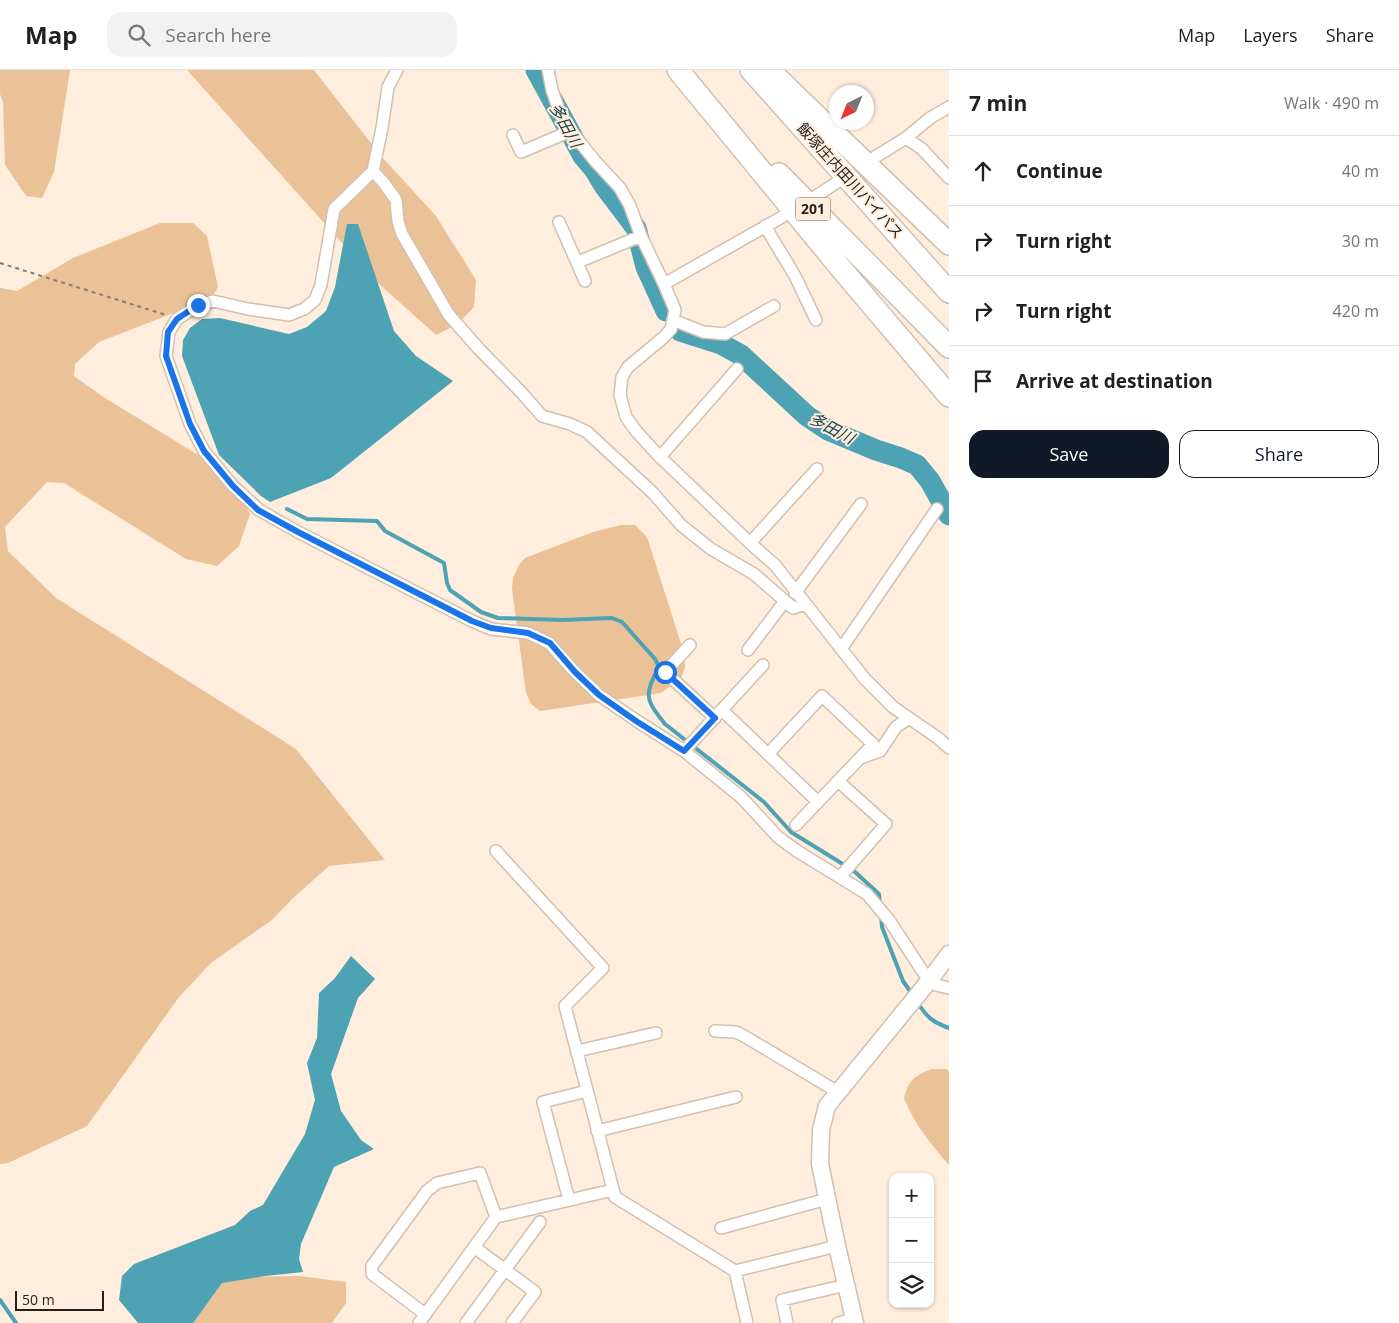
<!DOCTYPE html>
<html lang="en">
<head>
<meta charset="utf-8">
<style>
	body { margin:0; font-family:"Open Sans","Noto Sans JP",sans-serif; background:#f2f2f2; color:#202124 }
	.controls { position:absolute; right:15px; bottom:15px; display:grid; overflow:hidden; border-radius:10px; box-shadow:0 1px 4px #0004 }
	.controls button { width:45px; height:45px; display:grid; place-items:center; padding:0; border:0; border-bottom:1px solid #e0e0e0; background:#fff; color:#202124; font:25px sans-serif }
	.compass { position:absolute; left:829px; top:15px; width:45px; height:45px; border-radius:50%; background:#fff; box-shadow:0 1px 4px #0004; rotate:223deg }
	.scale { position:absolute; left:15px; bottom:12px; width:89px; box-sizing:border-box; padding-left:5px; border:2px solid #251f19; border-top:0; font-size:14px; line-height:18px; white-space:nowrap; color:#251f19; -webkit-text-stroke:4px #ffeddd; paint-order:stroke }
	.stop { position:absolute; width:15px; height:15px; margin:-11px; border:4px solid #1a73e8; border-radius:50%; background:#fff }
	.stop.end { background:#1a73e8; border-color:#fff; box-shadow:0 1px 5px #0008 }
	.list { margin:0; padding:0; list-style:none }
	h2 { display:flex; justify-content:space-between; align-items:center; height:65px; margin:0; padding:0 20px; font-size:21px }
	h2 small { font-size:16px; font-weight:400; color:#757577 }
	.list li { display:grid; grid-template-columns:32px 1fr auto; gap:15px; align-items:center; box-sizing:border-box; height:70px; padding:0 20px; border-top:1px solid #e0e0e0 }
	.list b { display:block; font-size:19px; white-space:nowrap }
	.list em { font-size:16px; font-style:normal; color:#757577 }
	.actions { display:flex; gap:10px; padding:15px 20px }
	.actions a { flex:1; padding:11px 0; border:1px solid #111827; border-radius:15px; text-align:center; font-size:18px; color:#111827 }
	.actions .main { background:#111827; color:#fff }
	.icon { flex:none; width:28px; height:28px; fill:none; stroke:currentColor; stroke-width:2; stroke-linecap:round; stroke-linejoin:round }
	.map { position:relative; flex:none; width:949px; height:1253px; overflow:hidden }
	header { display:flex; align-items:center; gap:30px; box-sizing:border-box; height:70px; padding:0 25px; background:#fff; border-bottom:1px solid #e0e0e0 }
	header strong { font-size:24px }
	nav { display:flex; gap:28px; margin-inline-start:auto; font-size:18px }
	.search { width:350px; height:45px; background:#f2f2f2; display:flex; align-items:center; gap:12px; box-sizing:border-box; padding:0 18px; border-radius:15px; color:#757577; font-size:19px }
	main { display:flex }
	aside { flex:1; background:#fff }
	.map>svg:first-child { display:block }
	.green { fill:#ebc198 }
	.water { fill:#4da2b4 }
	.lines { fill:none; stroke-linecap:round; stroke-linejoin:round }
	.stream { stroke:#4da2b4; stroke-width:4 }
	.river { stroke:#4da2b4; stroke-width:21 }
	.street-casing { stroke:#d1c0b0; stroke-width:14 }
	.secondary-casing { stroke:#d1c0b0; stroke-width:19 }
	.highway-casing { stroke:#d1c0b0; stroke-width:24 }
	.path { stroke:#887c72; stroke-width:2; stroke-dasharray:4 4; stroke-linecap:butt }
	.street { stroke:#fff; stroke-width:11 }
	.secondary { stroke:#fff; stroke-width:16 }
	.highway { stroke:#fff; stroke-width:21 }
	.route { stroke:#1a73e8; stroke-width:6 }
	.labels { text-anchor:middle; stroke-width:4; stroke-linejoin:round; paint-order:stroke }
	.shield { fill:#ffeddd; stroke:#665d54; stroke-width:1 }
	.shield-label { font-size:14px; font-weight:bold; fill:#251f19 }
	.street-label { font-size:15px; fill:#251f19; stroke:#ffeddd }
	.water-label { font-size:16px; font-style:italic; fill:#1b434b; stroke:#ffeddd }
</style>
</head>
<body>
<header>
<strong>Map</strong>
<div class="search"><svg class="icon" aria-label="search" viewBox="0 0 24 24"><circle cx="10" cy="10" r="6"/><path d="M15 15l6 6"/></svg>Search here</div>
<nav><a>Map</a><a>Layers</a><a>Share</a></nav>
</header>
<main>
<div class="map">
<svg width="949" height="1253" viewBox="0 0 949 1253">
	<rect width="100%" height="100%" fill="#ffeddd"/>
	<path class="green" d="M 0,0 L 70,0 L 54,102 L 42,128 L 26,126 L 5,95 L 3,32 L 0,24 Z
		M 187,0 L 314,0 L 381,86 L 436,146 L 476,210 L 474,237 L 458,254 L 436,265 L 378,213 Z
		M 160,153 L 193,153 L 207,166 L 218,217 L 212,228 L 99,272 L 75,294 L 74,306 L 105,328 L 231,405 L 250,444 L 239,476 L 217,496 L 186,489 L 64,413 L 47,412 L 5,457 L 8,481 L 56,528 L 296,679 L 385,790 L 329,796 L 292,829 L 272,850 L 212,892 L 179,927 L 87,1056 L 8,1093 L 0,1094 L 0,218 L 17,221 L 73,188 Z
		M 621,455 L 635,455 L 647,467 L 684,583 L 685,597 L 681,609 L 661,623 L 540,641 L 531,634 L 526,623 L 512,519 L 513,508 L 519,495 L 525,488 L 593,462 Z
		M 931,999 L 946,999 L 949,1001 L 949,1095 C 931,1075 914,1053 904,1028 C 909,1009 914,1007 931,999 Z
		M 299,1206 L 346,1212 L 346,1233 L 332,1253 L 191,1253 L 219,1214 L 239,1207 Z"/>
	<path class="water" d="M 347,154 L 358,154 L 394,261 L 416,286 L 453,311 L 331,408 L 270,432 L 261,426 L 219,385 L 182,286 L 183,270 L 190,258 L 202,249 L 220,248 L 289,264 L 307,257 L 326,241 L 335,217 Z
		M 351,886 L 375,909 L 358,928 L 331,1004 L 341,1041 L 361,1070 L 374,1079 L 334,1097 L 301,1174 L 299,1189 L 303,1202 L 265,1206 L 222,1213 L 193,1253 L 138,1253 L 119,1230 L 122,1206 L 134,1194 L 235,1155 L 250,1141 L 263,1135 L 305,1064 L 315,1030 L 307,993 L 317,968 L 319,923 L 335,908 Z"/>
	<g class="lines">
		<path class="stream" d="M 287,439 L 307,449 L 377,451 L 385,461 L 444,493 L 447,513 L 450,520 L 481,542 L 498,548 L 562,550 L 612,548 L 622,552 L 655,589 L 659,597 C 644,625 645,629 665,654 L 764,732 L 791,762 L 854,801 L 879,824 L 880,835
			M 881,845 L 882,857 L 903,911 L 912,924
			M 917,932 C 927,947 932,952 949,958
			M 0,1230 L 16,1253"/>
		<path class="river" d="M 536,0 L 583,86 L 594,99 L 605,117 L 636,158 L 646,197 L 666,241
			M 680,261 L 721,274 L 741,285 L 807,346 L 828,360 L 876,380 L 901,388 L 917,395 L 930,411 L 949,445"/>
		<g class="street-casing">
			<path id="street" d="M 397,0 L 388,17 L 382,58 L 373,101 L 334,139 L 321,215 L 315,230 L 304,239 L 289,245 L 248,239 L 213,231 L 199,235 L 177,249 L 169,262 L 166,286 L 190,354 L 204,381 L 233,416 L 259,440 L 298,462 L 472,551 L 491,559 L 528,563 L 549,573 L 575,602 L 599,625 L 637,651 L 684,681 L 741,727 L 778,767 L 797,781 L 867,824 L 889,850 L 929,911 L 936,915 L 949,918
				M 548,0 L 552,20 L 560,43 L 571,61 L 595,91 L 620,118 L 630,136 L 641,166 L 664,214 L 675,240 L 671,259 L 664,267 L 628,297 L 622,307 L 620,325 L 626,347 L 636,361 L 658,385 L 750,473 L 775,495 L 865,609 L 893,637 L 938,668 L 949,678
				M 513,65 L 521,82 L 571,61
				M 906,68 L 930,48 L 949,37
				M 875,87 L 906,68 L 922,79 L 949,108
				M 373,101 L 384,113 L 396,130 L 398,151 L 402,164 L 449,245 L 479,279 L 521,322 L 542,346 L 570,354 L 587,362 L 653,423 L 681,455 L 711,479 L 754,504 L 793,538 L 805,534
				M 813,128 L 839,111
				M 559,152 L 585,211
				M 765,156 L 795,206 L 816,250
				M 578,192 L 641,166
				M 664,214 L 782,147
				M 673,250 L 703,262 L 725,264 L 774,236
				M 660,387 L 737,299
				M 750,473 L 817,399
				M 795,523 L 861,434
				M 690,575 L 665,602 L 715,648
				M 841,579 L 937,439
				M 748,580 L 785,531
				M 722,640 L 818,732
				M 684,681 L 763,595
				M 768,684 L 822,626 L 873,674 L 860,688
				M 838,711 L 886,754 L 840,807
				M 796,755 L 860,688 L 880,681 L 896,657 L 909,648
				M 496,781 L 603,898 L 565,936 L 615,1127 L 735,1201 L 747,1253
				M 715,961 L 736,962 L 744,966 L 838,1022
				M 577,981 L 656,963
				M 597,1061 L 736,1027
				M 569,1130 L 543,1032 L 587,1021
				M 721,1158 L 827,1129
				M 474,1177 L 535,1222 L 512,1253
				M 735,1201 L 837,1176
				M 425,1244 L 372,1204 L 372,1196 L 427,1121 L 437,1113 L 480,1103 L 496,1147
				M 419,1253 L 496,1147 L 613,1120
				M 466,1253 L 540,1152
				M 787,1253 L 782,1230 L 846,1215
				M 838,1253 L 854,1249"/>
		</g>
		<g class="secondary-casing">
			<path id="secondary" d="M 855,1253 L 837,1176 L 820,1094 L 821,1060 L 827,1036 L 929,911 L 949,884"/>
		</g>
		<g class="highway-casing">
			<path id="highway" d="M 678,0 L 844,202 L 949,326
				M 751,0 L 949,222
				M 769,0 L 949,174
				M 779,104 L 949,277"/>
		</g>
		<path class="path" d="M 0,193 L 166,245"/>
		<use href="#street" class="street"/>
		<use href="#secondary" class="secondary"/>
		<use href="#highway" class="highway"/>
	</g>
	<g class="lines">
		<path class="route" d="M 198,235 L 177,249 L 168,262 L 166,286 L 190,354 L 204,381 L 233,416 L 258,440 L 298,462 L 472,551 L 491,558 L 528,563 L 550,573 L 575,602 L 599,625 L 636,651 L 684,681 L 715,648 L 665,602"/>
	</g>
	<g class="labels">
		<rect class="shield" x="795.5" y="127.5" width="35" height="23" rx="4"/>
		<g class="shield-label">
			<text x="813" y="144">201</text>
		</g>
		<g class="street-label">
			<text transform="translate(850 111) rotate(48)" y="5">飯塚庄内田川バイパス</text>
		</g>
		<g class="water-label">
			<text transform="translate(566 55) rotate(61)" y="6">多田川</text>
			<text transform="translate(832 358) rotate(28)" y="6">多田川</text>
		</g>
	</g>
</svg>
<div class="controls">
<button>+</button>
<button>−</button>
<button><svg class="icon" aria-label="layers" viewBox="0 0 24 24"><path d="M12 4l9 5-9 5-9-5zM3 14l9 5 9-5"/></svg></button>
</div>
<svg class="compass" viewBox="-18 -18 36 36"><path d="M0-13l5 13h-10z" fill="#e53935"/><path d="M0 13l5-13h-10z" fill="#757577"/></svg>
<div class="scale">50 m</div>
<div class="stop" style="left:665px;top:602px"></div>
<div class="stop end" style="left:198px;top:235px"></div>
</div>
<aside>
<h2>7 min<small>Walk · 490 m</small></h2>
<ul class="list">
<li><svg class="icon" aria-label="ahead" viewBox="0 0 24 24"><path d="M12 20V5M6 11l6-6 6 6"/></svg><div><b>Continue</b></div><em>40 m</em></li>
<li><svg class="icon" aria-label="right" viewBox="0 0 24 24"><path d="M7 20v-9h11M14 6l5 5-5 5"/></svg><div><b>Turn right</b></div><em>30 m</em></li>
<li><svg class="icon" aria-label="right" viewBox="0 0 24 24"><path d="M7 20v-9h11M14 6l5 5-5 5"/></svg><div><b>Turn right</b></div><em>420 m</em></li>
<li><svg class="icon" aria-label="arrive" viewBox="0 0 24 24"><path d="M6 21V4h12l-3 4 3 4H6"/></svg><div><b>Arrive at destination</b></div></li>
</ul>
<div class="actions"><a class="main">Save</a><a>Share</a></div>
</aside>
</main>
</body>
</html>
